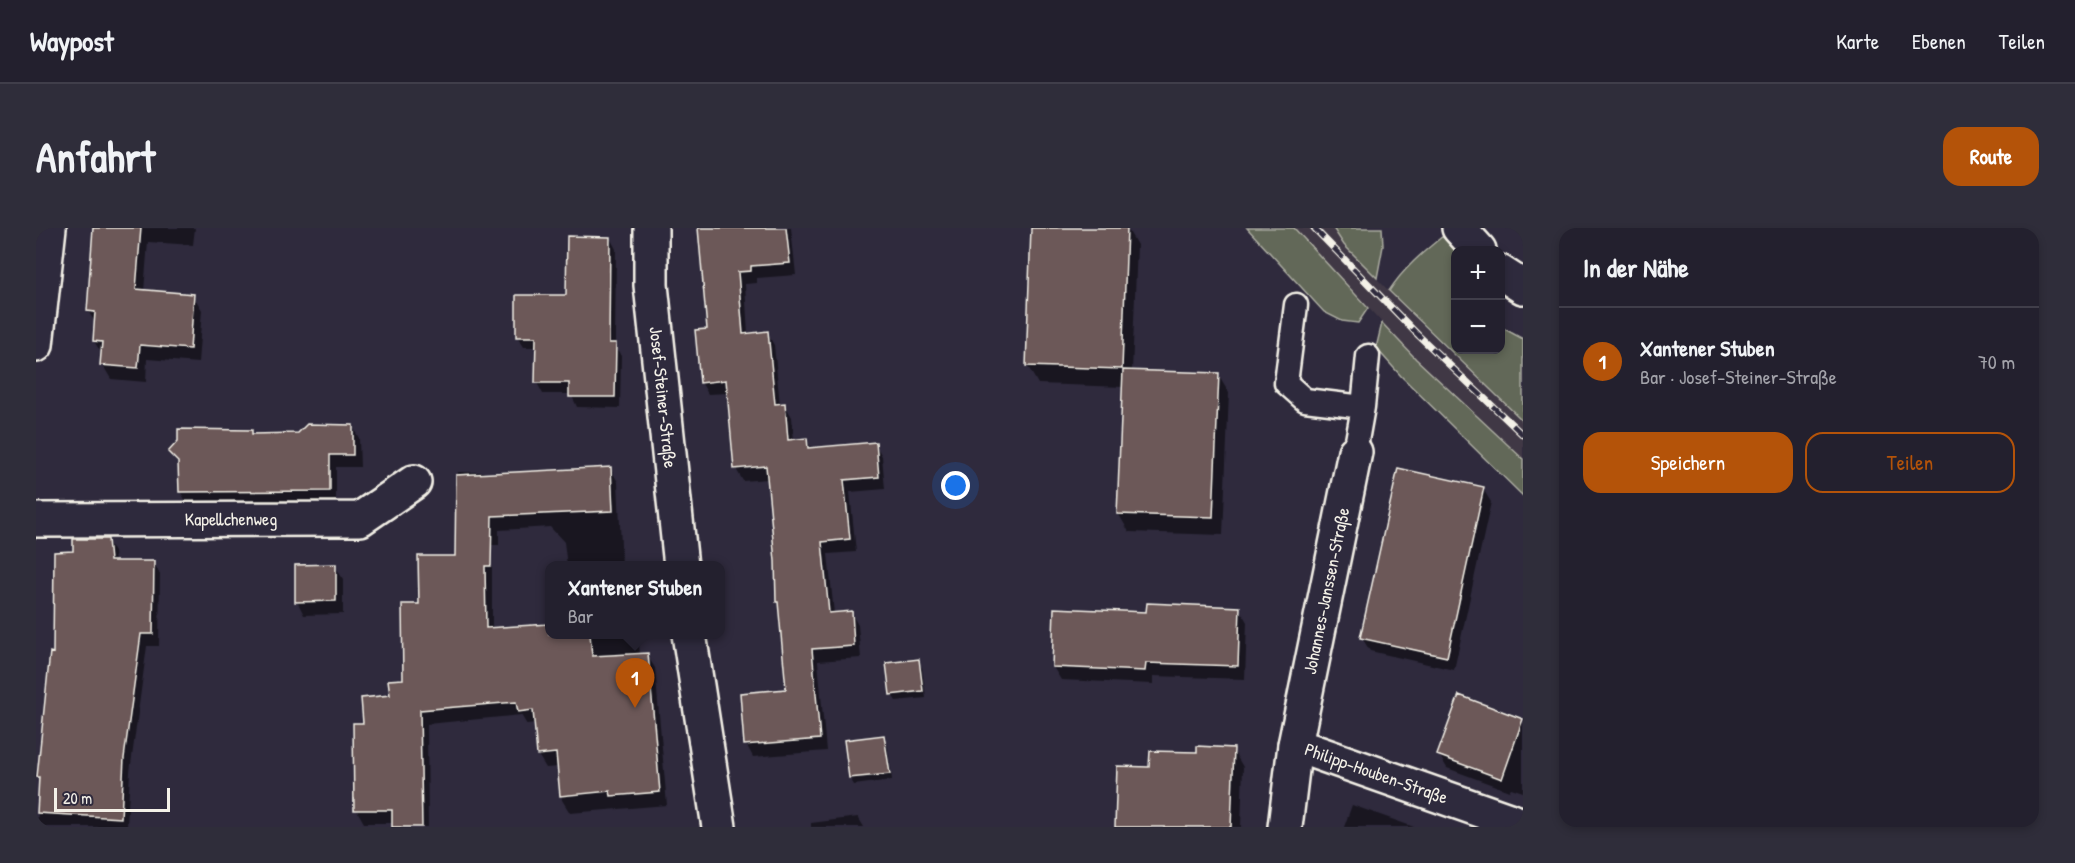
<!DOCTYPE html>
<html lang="de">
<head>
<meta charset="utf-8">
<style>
	body { margin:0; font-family:"Patrick Hand",sans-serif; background:#2f2d3a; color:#f1f3f6 }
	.controls { position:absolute; right:18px; top:18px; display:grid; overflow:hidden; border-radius:12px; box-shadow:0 3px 9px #0003 }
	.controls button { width:54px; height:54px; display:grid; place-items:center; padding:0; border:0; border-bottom:2px solid #403e4a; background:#23202e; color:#f1f3f6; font:30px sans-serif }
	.scale { position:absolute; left:18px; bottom:15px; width:116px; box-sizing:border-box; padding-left:6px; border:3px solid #f4f1e8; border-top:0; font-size:16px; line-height:21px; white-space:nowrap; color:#f4f1e8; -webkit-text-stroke:4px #2f2a3d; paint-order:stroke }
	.you { position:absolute; left:920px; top:258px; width:21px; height:21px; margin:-15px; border:4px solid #fff; border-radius:50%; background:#1a73e8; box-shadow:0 0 0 9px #1a73e833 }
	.badge { display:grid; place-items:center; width:39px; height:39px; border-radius:50%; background:#b45309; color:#fff; font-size:20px; font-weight:700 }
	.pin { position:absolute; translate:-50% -50px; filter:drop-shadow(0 2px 3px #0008) }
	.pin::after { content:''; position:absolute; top:32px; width:21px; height:18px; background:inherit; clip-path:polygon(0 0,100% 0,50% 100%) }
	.popup { position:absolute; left:509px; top:333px; width:180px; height:78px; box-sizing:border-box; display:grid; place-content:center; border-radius:12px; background:#23202e; filter:drop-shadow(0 2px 4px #0005); font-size:20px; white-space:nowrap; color:#a3a3aa }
	.popup b { font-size:22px; color:#f1f3f6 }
	.popup::after { content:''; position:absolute; left:50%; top:100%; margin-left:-12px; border:12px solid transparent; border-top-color:#23202e }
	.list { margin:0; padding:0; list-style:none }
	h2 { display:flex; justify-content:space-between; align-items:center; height:78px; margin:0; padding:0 24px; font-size:26px }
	h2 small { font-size:20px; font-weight:400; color:#a3a3aa }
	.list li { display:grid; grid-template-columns:39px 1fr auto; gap:18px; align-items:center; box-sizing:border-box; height:108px; padding:0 24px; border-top:2px solid #403e4a }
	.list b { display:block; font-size:22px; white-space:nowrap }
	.list p { margin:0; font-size:20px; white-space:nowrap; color:#a3a3aa }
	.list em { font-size:20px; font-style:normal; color:#a3a3aa }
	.actions { display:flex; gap:12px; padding:18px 24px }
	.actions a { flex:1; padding:14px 0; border:2px solid #b45309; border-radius:18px; text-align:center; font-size:21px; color:#b45309 }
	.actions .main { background:#b45309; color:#fff }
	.map { position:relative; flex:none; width:1487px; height:599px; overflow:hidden; border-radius:18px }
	header { display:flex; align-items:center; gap:36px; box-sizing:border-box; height:84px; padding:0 30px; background:#23202e; border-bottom:2px solid #403e4a }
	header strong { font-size:28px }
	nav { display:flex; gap:33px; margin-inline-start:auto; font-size:21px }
	.intro { display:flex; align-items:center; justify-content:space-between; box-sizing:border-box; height:144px; padding:0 36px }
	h1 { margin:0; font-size:42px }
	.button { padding:15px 27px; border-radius:18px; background:#b45309; color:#fff; font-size:21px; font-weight:700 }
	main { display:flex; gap:36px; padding:0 36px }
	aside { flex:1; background:#23202e; border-radius:18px; box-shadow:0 3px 9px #0003 }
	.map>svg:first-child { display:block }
	.built { fill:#413845 }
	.green { fill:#626759; stroke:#abaca0; stroke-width:1.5 }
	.shadow { fill:#0007 }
	.building { fill:#6c5859; stroke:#f4f1e8; stroke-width:1.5 }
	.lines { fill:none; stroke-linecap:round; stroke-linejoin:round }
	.service-casing { stroke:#f4f1e8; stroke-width:27 }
	.minor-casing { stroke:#f4f1e8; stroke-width:38 }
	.service { stroke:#2f2a3d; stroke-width:22 }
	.minor { stroke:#2f2a3d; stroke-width:33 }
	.rail-casing { stroke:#f4f1e8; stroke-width:7 }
	.rail { stroke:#2f2a3d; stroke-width:4.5; stroke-dasharray:14; stroke-linecap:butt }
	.labels { text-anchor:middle; stroke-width:6; stroke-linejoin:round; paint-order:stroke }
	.street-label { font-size:18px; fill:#f4f1e8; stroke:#2f2a3d }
</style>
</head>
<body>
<header>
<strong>Waypost</strong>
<nav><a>Karte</a><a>Ebenen</a><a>Teilen</a></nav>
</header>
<div class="intro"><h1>Anfahrt</h1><a class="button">Route</a></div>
<main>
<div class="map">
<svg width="1487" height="599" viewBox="0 0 1487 599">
	<rect width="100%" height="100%" fill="#2f2a3d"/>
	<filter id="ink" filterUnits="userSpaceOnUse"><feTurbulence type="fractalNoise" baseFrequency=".0167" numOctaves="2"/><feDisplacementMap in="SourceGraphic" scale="12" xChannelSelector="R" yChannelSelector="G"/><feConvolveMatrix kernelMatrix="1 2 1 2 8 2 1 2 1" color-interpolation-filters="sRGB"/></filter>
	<g filter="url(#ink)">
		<path class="built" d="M 1258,0 L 1297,0 L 1308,17 L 1385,96 L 1487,193 L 1487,231 L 1380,131 Z"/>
		<path class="green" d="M 1211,0 L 1258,0 L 1332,80 L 1322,95 L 1306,93 L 1288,84 Z
			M 1297,0 L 1346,0 L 1347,18 L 1341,50 L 1308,17 Z
			M 1407,8 L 1419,23 L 1420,122 L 1464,122 L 1465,99 L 1487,111 L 1487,193 L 1353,63 C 1367,41 1387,24 1407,8 Z
			M 1346,95 L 1380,131 L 1487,231 L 1487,268 L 1365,148 L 1340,120 Z"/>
		<path class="shadow" d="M 58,0 L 159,0 L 157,17 L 112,14 L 108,63 L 157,67 L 166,82 L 162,135 L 111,131 L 110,154 L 75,151 L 66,136 L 67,128 L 58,113 L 60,96 L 52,83 Z
			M 674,0 L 755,0 L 760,47 L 721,50 L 721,55 L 709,56 L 712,107 L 731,105 L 738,117 L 744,177 L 749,177 L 756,189 L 758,213 L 770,211 L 776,221 L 839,216 L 846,228 L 849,261 L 814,264 L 820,324 L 792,326 L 798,386 L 815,385 L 822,397 L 825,430 L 782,433 L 790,523 L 717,529 L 710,516 L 751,462 L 744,378 L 741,374 L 740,333 L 732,251 L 707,253 L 700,241 L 693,165 L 672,166 L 665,154 L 672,103 Z
			M 996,0 L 1091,0 L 1101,17 L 1096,144 L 1182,147 L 1193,165 L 1187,307 L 1093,304 L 1082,285 L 1088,159 L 1002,156 L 991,137 Z
			M 574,10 L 580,21 L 579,117 L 585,128 L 584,180 L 541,179 L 535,166 L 507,166 L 501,155 L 501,119 L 488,119 L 481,108 L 532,69 Z
			M 316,198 L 323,210 L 324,239 L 300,239 L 300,275 L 151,275 L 144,263 L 144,239 L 134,224 L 215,203 L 217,207 L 263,207 Z
			M 574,240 L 582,254 L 586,338 L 531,338 L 528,314 L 514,299 L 463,302 L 463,317 L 456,317 L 456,401 L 514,397 L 514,406 L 602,406 L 604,427 L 611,427 L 619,440 L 631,577 L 534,585 L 526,572 L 523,539 L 510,540 L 502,527 L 500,496 L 491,497 L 485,487 L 391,496 L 392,599 L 358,599 L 358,595 L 328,595 L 320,581 L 329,496 L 369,452 L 384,377 L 421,329 L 422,244 L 447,244 L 449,247 Z
			M 1447,261 L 1455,274 L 1418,442 L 1334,423 L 1326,410 Z
			M 71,312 L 78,324 L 79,334 L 117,334 L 124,346 L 123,418 L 111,418 L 94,544 L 91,599 L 1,599 L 4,553 L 2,549 L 19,426 L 38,325 Z
			M 299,338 L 307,351 L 307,386 L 268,387 L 261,373 Z
			M 1203,380 L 1211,394 L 1209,451 L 1117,448 L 1117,456 L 1025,452 L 1017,439 L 1112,385 Z
			M 882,433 L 886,440 L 890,470 L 860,473 L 856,467 Z
			M 1424,469 L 1487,492 L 1487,564 L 1475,560 L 1473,563 L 1411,540 L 1403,527 Z
			M 847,508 L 851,515 L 856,552 L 818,557 L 814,550 Z
			M 1197,522 L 1207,539 L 1205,599 L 1081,599 L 1083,539 L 1115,540 L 1162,526 Z
			M 1316,577 L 1378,599 L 1308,599 Z
			M 822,589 L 828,599 L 775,599 L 775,595 Z"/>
		<path class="building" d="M 57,0 L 105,0 L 100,61 L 158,66 L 154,121 L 104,117 L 102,140 L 64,137 L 66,114 L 57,113 L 59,84 L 51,83 Z
			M 662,0 L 750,0 L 754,35 L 715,38 L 715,43 L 702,44 L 707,106 L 732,103 L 739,176 L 749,175 L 752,212 L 771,210 L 772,220 L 840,214 L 843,249 L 808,252 L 814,311 L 786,314 L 793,385 L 816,383 L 818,418 L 776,421 L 784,511 L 708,517 L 704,465 L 750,461 L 742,374 L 740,374 L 739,333 L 730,238 L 698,241 L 690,152 L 664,155 L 659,102 L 671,101 Z
			M 995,0 L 1091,0 L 1086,141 L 990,138 Z
			M 531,8 L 574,9 L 573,115 L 580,115 L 579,169 L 533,169 L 533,155 L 499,155 L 500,109 L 480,109 L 480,67 L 530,67 Z
			M 1087,142 L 1183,145 L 1177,289 L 1081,286 Z
			M 271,196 L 317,197 L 317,227 L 294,227 L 294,263 L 143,264 L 142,234 L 132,224 L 142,213 L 142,201 L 216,202 L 216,206 L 262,205 Z
			M 575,239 L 577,283 L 456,288 L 455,338 L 449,338 L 450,400 L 513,396 L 513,406 L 554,406 L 556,428 L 612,425 L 624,564 L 575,568 L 574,563 L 524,568 L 520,525 L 501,527 L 497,482 L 482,484 L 480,474 L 384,482 L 386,599 L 356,599 L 356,582 L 318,582 L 317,495 L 327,495 L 325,470 L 354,467 L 352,452 L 367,451 L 366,376 L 383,376 L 382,328 L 419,328 L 420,247 Z
			M 1362,240 L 1448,259 L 1411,429 L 1324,410 Z
			M 37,311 L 72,311 L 74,333 L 118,333 L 117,406 L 105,406 L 88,530 L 85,590 L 1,585 L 3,549 L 1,549 L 14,424 L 17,425 L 18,324 L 37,323 Z
			M 300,336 L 300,373 L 259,374 L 259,337 Z
			M 1111,375 L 1204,379 L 1202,438 L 1110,435 L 1109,443 L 1016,439 L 1018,380 L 1110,384 Z
			M 883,431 L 887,463 L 854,467 L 850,435 Z
			M 1423,467 L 1487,491 L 1466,551 L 1401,527 Z
			M 848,507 L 854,546 L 813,550 L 808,512 Z
			M 1161,518 L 1198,520 L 1195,599 L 1079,599 L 1081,538 L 1113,539 L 1114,523 L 1161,524 Z"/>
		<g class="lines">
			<g class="service-casing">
				<path id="service" d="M 1260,77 L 1250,155 L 1269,172 L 1327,179
					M 1319,224 L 1327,179 L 1332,128"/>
			</g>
			<g class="minor-casing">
				<g id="minor">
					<path id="s1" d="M 615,0 L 615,57 L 645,338"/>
					<path d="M 1423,0 L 1443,22"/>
					<path d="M 1464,44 L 1487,59"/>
					<path d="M 0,117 L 13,0"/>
					<path id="s2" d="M 0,292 L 324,291 L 378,254"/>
					<path d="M 653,406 L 683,599"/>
					<path id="s3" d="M 1259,517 L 1487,597"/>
					<path id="s4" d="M 1249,599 L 1259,517 L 1319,224"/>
				</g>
			</g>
			<use href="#service" class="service"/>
			<use href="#minor" class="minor"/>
			<g class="rail-casing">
				<path id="rail" d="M 1278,0 L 1383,108 L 1487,207"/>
			</g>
			<use href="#rail" class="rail"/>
		</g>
	</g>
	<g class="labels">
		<g class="street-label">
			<text dy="6" stroke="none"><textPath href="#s1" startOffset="170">Josef-Steiner-Straße</textPath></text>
			<text dy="6" stroke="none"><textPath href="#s2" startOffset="195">Kapellchenweg</textPath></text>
			<text dy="6" stroke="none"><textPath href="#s4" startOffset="240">Johannes-Janssen-Straße</textPath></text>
			<text dy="6" stroke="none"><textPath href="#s3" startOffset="86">Philipp-Houben-Straße</textPath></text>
		</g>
	</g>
</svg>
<div class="controls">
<button>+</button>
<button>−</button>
</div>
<div class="scale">20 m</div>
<div class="you"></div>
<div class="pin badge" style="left:599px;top:480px">1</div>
<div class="popup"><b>Xantener Stuben</b>Bar</div>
</div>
<aside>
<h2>In der Nähe<small></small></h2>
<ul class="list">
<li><span class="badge">1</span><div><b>Xantener Stuben</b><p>Bar · Josef-Steiner-Straße</p></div><em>70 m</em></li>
</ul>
<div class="actions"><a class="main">Speichern</a><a>Teilen</a></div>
</aside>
</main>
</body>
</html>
